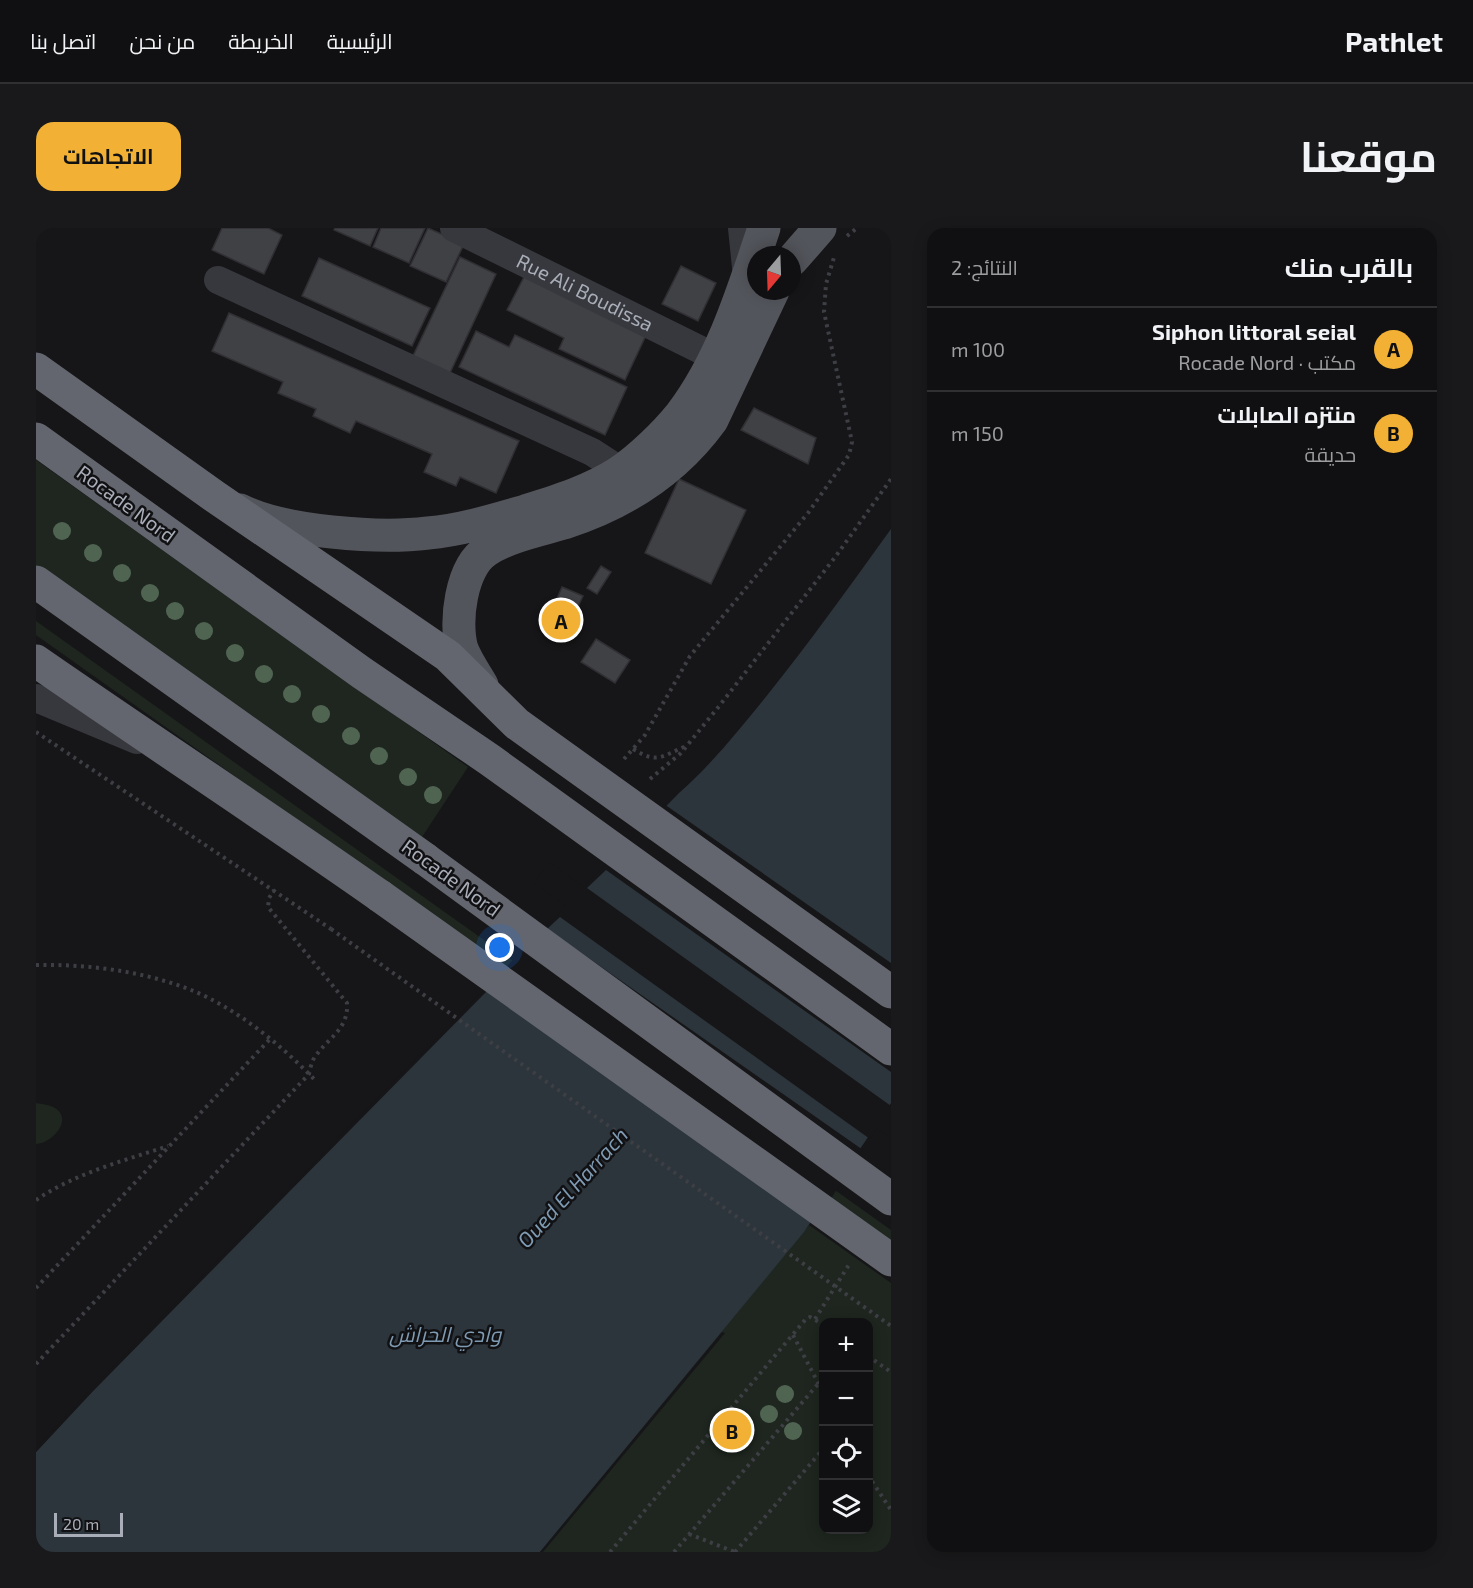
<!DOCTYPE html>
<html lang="ar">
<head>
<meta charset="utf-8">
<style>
	body { margin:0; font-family:"Exo 2",Cairo,sans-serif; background:#19191b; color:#f1f3f6; direction:rtl }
	.controls { position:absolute; right:18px; bottom:18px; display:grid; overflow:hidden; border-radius:12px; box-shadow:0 3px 15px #0003 }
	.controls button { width:54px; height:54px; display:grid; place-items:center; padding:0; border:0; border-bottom:2px solid #303032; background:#101012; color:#f1f3f6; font:30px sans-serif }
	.compass { position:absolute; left:711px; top:18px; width:54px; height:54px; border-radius:50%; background:#101012; box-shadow:0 3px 15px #0003; rotate:199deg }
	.scale { position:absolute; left:18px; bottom:15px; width:69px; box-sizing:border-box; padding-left:6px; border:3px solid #a8adb8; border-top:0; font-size:16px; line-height:21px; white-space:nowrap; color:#a8adb8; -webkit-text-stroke:4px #111113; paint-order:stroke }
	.you { position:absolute; left:464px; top:720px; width:21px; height:21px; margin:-15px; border:4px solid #fff; border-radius:50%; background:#1a73e8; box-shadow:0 0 0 9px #1a73e833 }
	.badge { display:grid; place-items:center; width:39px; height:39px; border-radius:50%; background:#f2b134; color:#111; font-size:20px; font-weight:700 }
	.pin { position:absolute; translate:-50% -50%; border:3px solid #fff; box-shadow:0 2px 6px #0006 }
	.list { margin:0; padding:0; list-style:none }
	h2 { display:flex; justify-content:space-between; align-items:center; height:78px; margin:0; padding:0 24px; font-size:26px }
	h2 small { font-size:20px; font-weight:400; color:#9c9d9f }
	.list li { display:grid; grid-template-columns:39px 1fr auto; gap:18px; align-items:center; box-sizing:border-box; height:84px; padding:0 24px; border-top:2px solid #303032 }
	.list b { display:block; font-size:22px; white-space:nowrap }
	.list p { margin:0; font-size:20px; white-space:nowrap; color:#9c9d9f }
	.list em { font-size:20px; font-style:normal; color:#9c9d9f }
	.icon { flex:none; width:33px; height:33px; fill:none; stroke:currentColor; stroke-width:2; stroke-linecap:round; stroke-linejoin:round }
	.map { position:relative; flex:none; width:855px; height:1324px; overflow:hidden; direction:ltr; border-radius:18px }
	header { display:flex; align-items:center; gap:36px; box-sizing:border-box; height:84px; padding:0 30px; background:#101012; border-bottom:2px solid #303032 }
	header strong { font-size:28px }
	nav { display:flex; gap:33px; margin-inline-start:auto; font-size:21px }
	.intro { display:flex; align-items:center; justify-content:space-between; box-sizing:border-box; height:144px; padding:0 36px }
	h1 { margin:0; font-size:42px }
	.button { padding:15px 27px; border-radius:18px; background:#f2b134; color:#111; font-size:21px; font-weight:700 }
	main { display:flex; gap:36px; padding:0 36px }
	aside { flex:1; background:#101012; border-radius:18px; box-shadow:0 3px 15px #0003 }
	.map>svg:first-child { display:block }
	.green { fill:#1e261f; fill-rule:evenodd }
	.water { fill:#2c353c }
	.pier { fill:#161618 }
	.building { fill:#404145; stroke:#303034; stroke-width:1.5 }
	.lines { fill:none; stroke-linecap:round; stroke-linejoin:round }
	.path { stroke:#3d3f44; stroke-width:4; stroke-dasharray:3 4.5; stroke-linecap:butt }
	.minor { stroke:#37383d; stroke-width:28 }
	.major { stroke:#53555c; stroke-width:33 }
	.highway { stroke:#63666e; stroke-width:33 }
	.path-bridge { stroke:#3d3f44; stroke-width:4; stroke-dasharray:3 4.5; stroke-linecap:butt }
	.highway-bridge { stroke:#63666e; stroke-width:33 }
	.tree { fill:#506452 }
	.labels { text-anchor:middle; stroke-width:5; stroke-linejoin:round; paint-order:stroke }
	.street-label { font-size:20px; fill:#a8adb8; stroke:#111113 }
	.water-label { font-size:21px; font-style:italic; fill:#7f9bb3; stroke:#111113 }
</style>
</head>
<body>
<header>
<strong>Pathlet</strong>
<nav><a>الرئيسية</a><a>الخريطة</a><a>من نحن</a><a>اتصل بنا</a></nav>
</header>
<div class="intro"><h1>موقعنا</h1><a class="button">الاتجاهات</a></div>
<main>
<aside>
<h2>بالقرب منك<small>النتائج: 2</small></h2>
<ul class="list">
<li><span class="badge">A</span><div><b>Siphon littoral seial</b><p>مكتب · Rocade Nord</p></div><em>100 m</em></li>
<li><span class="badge">B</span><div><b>منتزه الصابلات</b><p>حديقة</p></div><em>150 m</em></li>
</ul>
</aside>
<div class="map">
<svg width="855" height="1324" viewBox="0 0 855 1324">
	<rect width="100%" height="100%" fill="#161618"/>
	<path class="green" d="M 0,232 L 432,539 L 386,609 L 0,337 Z
		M 0,393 L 855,1002 L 855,1014 L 0,407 Z
		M 0,875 C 6,876 14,877 19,880 C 38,892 15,916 0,916 Z
		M 773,997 L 855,1055 L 855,1324 L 504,1324 ZM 788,1094 L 832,1094 L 832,1302 L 788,1302 Z"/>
	<path class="water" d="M 855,301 L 855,875 L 768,1004 L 504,1324 L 0,1324 L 0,1224 L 56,1164 L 643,565 C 676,536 702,503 729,470 C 773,415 814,358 855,301 Z"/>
	<path class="pier" d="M 628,576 L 855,735 L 855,844 L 570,642 L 551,660 L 855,878 L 855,909 L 841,901 L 834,911 L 524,689 L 511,701 L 827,922 L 778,996 L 451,763 L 56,1164 L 0,1224 L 0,1220 L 54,1162 L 530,678 L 498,656 L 511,636 L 514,635 L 548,659 Z
		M 686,1104 L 689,1105 L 507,1324 L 504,1324 Z"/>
	<path class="building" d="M 186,0 L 232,0 L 246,7 L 228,46 L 176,22 Z
		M 299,0 L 342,0 L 334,18 L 298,2 Z
		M 345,0 L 389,0 L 373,35 L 337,19 Z
		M 392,0 L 428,16 L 410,54 L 374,38 Z
		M 424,29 L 460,46 L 414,145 L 377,128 Z
		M 283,30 L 394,80 L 376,118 L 266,68 Z
		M 645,38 L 680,55 L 662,93 L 626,76 Z
		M 490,45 L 612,103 L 589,152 L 523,121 L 528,110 L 471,82 Z
		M 193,85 L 483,213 L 460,265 L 424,249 L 420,258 L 388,244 L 396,226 L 320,193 L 314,205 L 277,188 L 280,181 L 242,165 L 247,154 L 176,123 Z
		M 440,103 L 473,119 L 479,107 L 591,159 L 569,207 L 423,139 Z
		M 718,180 L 780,210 L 772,236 L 705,202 Z
		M 643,251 L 710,282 L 675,356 L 609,325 Z
		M 565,338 L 575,344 L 561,366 L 551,360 Z
		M 526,359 L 547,368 L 533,398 L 513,389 Z
		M 560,411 L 594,432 L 579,455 L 545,434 Z"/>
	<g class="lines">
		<path class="path" d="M 811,8 L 821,0
			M 0,504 L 295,701
			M 597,521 C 622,536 624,529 650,518
			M 588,531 L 609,507 L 654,428 L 772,285 L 813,227 L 816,214 L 788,84 L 790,56 L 799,26
			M 614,551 L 645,525 L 684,477 L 800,328 L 855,251
			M 0,737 C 51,736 107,743 155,762 C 200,780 244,816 278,851
			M 0,972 C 40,945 87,933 132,918
			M 0,1060 L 234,811
			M 779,1091 L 814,1035
			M 757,1107 L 788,1166
			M 832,1128 L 855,1144
			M 0,1136 L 273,846 C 274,842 275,836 277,832 C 289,811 313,803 311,775 L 232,679 L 233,670 L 238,662
			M 832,1247 L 855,1282
			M 653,1306 L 699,1324
			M 574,1324 L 769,1092 L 774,1089 L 788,1097
			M 638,1324 L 782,1156
			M 699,1324 L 788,1220"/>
		<g class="minor">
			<path id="s1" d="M 418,0 L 679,129"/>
			<path d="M 706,0 L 711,49"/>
			<path d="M 182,52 L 556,224 L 576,237 L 597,260"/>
			<path d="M 0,470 L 101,512"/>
		</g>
		<path class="major" d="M 756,32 L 784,0
			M 204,282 C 248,304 343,311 392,305 C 425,302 458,292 489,283 C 521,273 554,263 582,245 C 603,231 629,206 645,186 C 686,132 707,63 728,0
			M 446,457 C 439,445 431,434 426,421 C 418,395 425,339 450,323 C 470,309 504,302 528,295 C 587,276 639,243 676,192 L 737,63"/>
		<path class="highway" d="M 0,141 L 178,268 L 412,428 L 481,496 L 855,764
			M 0,211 L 326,445 L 454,532 L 855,821
			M 0,354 L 389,631
			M 0,433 C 114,512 230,588 344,668"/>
		<path class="path-bridge" d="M 295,701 L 855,1098"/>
		<path class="highway-bridge" d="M 389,631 L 855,971
			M 344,668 L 855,1032"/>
	</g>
	<g class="tree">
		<circle cx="26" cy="303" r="9"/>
		<circle cx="57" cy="325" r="9"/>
		<circle cx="86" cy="345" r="9"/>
		<circle cx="114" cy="365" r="9"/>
		<circle cx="139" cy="383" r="9"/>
		<circle cx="168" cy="403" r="9"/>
		<circle cx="199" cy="425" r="9"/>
		<circle cx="228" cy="446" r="9"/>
		<circle cx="256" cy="466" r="9"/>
		<circle cx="285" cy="486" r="9"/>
		<circle cx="315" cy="508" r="9"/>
		<circle cx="343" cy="528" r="9"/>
		<circle cx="372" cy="549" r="9"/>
		<circle cx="397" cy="567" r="9"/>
		<circle cx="749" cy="1166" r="9"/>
		<circle cx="733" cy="1186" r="9"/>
		<circle cx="757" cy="1203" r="9"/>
	</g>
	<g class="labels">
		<g class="street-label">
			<text dy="7" stroke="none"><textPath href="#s1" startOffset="146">Rue Ali Boudissa</textPath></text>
			<text transform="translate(90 276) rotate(36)" y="7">Rocade Nord</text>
			<text transform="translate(415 650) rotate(36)" y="7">Rocade Nord</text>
		</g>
		<g class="water-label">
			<text transform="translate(537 960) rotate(-48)" y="7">Oued El Harrach</text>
			<text x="409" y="1114">وادي الحراش</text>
		</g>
	</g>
</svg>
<div class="controls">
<button>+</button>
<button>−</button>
<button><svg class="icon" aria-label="locate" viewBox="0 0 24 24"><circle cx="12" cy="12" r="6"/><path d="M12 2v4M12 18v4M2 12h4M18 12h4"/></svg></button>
<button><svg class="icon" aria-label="layers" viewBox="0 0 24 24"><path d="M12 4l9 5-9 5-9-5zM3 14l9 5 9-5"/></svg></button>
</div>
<svg class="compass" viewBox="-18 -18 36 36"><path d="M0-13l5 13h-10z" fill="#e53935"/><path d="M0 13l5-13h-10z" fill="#9c9d9f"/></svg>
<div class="scale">20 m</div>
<div class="you"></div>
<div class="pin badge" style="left:525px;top:392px">A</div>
<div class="pin badge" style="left:696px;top:1202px">B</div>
</div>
</main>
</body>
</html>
